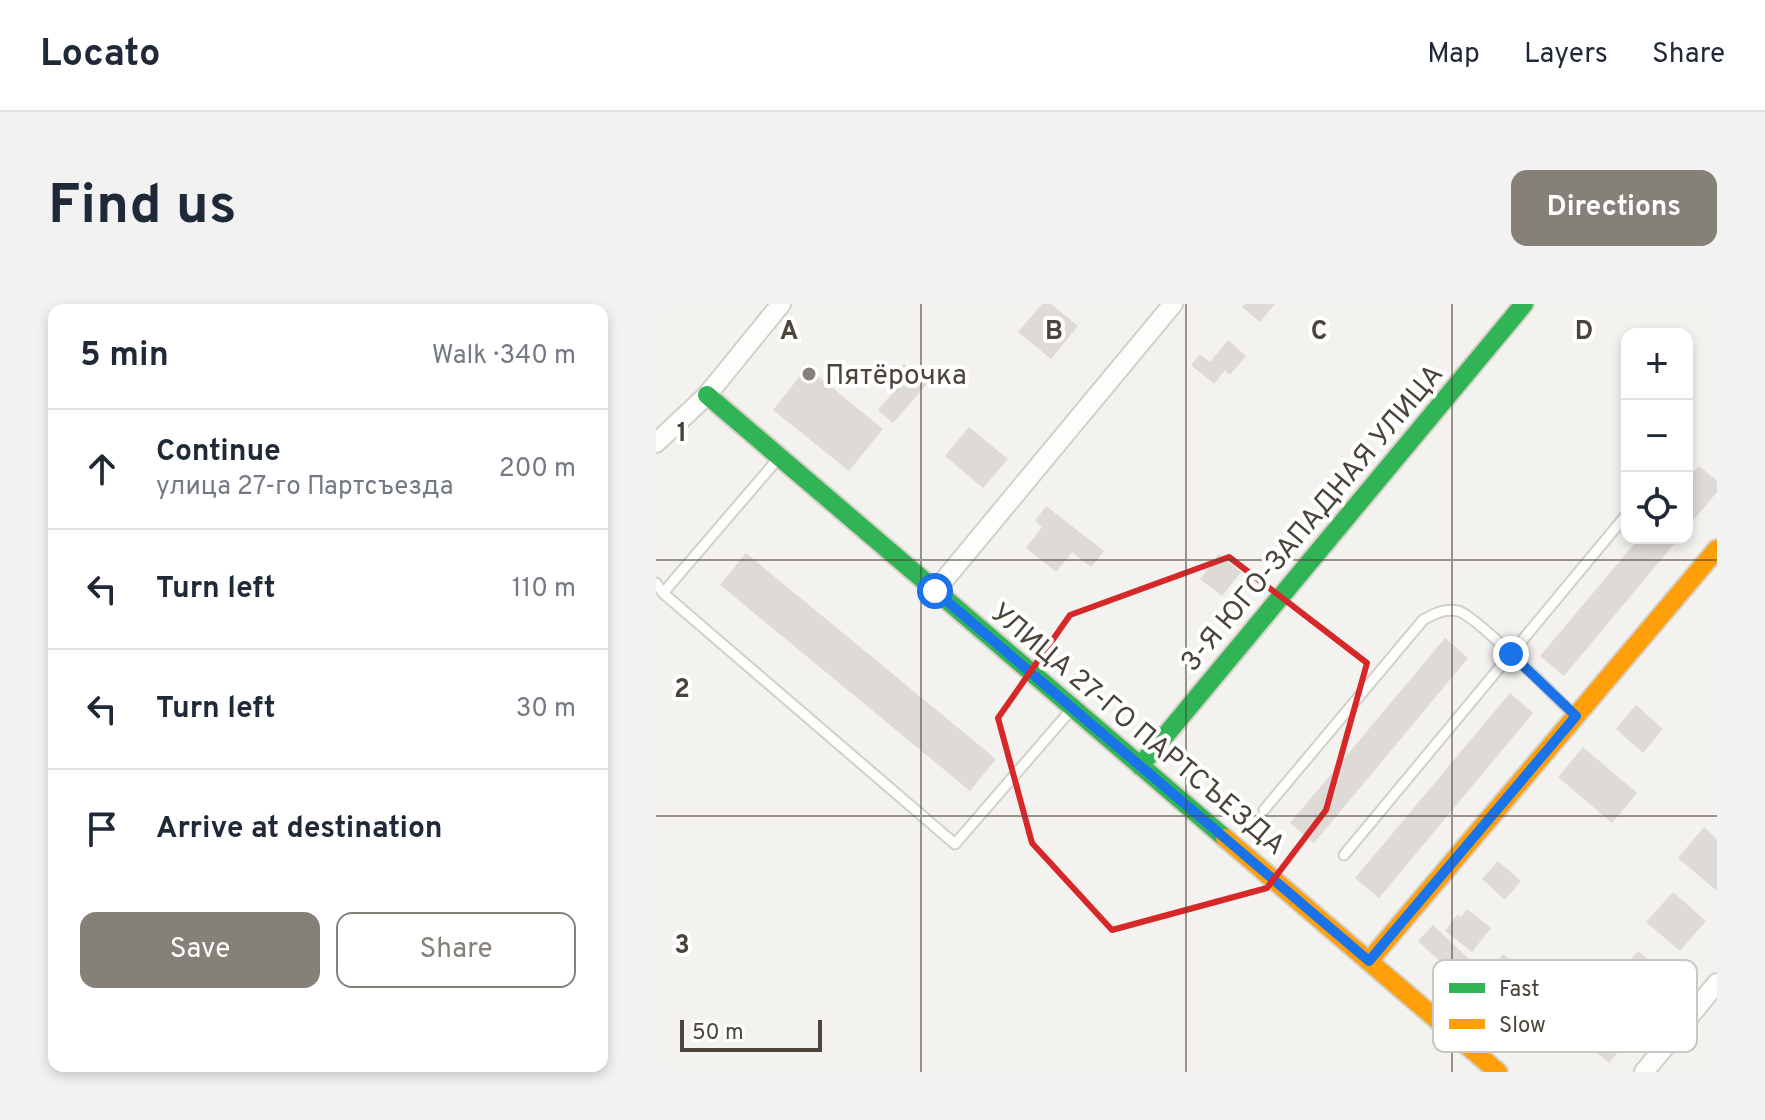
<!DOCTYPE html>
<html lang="en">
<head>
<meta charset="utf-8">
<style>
	body { margin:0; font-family:Overpass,sans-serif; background:#f2f2f3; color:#1f2937 }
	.controls { position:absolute; right:24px; top:24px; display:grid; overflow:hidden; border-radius:16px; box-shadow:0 4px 12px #0003 }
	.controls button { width:72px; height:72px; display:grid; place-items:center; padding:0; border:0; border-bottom:2px solid #e0e1e3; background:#fff; color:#1f2937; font:40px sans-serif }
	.scale { position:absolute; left:24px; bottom:20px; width:142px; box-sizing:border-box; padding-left:8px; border:4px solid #4b4439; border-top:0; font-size:22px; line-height:28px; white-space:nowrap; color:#4b4439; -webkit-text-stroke:6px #fff; paint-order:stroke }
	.stop { position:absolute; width:24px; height:24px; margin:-18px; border:6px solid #1a73e8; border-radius:50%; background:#fff }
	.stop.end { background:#1a73e8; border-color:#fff; box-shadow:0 2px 8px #0008 }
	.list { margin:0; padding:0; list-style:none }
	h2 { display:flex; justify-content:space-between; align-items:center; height:104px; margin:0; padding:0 32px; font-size:34px }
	h2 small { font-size:26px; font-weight:400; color:#747a83 }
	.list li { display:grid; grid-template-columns:52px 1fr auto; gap:24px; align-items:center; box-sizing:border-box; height:120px; padding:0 32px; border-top:2px solid #e0e1e3 }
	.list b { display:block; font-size:30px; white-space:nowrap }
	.list p { margin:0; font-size:26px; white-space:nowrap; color:#747a83 }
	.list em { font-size:26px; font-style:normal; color:#747a83 }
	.actions { display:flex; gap:16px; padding:24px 32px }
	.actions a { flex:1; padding:18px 0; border:2px solid #868178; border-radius:16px; text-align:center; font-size:28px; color:#868178 }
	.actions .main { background:#868178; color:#fff }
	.icon { flex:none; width:44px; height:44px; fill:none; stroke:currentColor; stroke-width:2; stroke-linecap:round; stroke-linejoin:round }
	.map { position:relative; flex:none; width:1061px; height:768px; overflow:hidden; border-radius:16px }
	header { display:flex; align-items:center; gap:48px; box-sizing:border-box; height:112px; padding:0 40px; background:#fff; border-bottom:2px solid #e0e1e3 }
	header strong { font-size:38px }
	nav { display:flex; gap:44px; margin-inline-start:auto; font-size:28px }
	.intro { display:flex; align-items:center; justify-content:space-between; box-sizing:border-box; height:192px; padding:0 48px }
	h1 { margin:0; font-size:56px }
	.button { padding:20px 36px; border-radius:16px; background:#868178; color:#fff; font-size:28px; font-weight:700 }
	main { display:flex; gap:48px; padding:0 48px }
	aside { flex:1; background:#fff; border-radius:16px; box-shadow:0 4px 12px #0003 }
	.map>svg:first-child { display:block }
	.building { fill:#dedbd6 }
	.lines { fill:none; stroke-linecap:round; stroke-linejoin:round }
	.lane-casing { stroke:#d2d0cb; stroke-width:13 }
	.street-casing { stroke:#d2d0cb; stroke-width:22 }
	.fast-casing { stroke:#d3cfc5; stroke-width:22 }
	.slow-casing { stroke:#d3cfc5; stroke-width:22 }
	.lane { stroke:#fdfdfc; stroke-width:9 }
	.street { stroke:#fdfdfc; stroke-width:18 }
	.fast { stroke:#30b455; stroke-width:18 }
	.slow { stroke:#ff9f0a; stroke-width:18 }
	.route { stroke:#1a73e8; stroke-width:10 }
	.marked { fill:none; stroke:#d62828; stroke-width:6; stroke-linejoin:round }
	.grid { fill:none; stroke:#4b4439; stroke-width:2; stroke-opacity:0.55 }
	.poi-dot { fill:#868178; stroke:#fff; stroke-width:3 }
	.labels { text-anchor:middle; stroke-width:8; stroke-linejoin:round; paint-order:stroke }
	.poi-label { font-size:28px; fill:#4b4439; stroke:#fff; text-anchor:start }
	.street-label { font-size:28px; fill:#4b4439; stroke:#fff }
	.key { fill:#fff; stroke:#c9c7c4; stroke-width:2 }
	.key-label { font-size:22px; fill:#4b4439 }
	.grid-label { font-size:26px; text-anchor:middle; font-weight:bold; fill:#4b4439; stroke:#fff; stroke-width:8; stroke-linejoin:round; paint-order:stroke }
</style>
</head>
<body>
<header>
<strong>Locato</strong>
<nav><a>Map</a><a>Layers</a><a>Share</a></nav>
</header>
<div class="intro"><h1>Find us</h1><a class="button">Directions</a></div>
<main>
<aside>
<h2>5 min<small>Walk · 340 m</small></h2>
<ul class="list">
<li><svg class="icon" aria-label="ahead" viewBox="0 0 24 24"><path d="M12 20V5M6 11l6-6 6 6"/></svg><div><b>Continue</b><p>улица 27-го Партсъезда</p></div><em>200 m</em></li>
<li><svg class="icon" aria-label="left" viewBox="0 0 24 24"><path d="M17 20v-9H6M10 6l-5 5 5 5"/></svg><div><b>Turn left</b></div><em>110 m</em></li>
<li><svg class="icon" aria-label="left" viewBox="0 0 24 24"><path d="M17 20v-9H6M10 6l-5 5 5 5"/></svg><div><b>Turn left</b></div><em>30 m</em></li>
<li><svg class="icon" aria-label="arrive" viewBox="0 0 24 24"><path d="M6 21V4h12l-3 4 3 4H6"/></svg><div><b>Arrive at destination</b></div></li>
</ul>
<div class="actions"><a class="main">Save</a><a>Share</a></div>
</aside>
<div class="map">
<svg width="1061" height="768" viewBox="0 0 1061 768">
	<rect width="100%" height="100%" fill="#f4f2ee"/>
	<path class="building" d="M 386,0 L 395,0 L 422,22 L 395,55 L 362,28 Z
		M 589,0 L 619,0 L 604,18 L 586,3 Z
		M 572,36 L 590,52 L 574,71 L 569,66 L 558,80 L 535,61 L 544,50 L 554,58 Z
		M 248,60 L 271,80 L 237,119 L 222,106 L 245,79 L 238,72 Z
		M 151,63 L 227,125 L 193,167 L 117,106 Z
		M 313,123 L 352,155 L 327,184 L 289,152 Z
		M 1043,162 L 1061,177 L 1061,188 L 1031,224 L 1031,176 Z
		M 390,202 L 448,247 L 435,263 L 416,248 L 400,268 L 370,244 L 386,223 L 379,217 Z
		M 983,234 L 1023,234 L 908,372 L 884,352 Z
		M 90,249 L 340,455 L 314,487 L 64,281 Z
		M 563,250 L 585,268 L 566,292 L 544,275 Z
		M 789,334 L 812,354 L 658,539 L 634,519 Z
		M 854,389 L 877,409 L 723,594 L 699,574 Z
		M 980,401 L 1007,425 L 987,449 L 960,425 Z
		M 927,443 L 981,489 L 956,519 L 902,473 Z
		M 1048,523 L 1061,535 L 1061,587 L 1022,554 Z
		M 842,557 L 865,577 L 849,596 L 826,575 Z
		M 1017,588 L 1050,617 L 1024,647 L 990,618 Z
		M 811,605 L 835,624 L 816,648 L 789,627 L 801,611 L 805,613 Z
		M 777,621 L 814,656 L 799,671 L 762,637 Z
		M 982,647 L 1004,666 L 978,696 L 956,677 Z
		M 847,650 L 871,671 L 848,699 L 823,678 Z
		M 942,709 L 973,735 L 953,759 L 922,733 Z"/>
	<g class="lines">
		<g class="lane-casing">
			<path id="lane" d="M 121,156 L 7,289 L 299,540 L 415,406
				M 0,279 L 7,289
				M 608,506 L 767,316 C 778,310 788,304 802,307 C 818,310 900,393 917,410
				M 688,551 L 971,210"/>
		</g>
		<g class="street-casing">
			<path id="street" d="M 0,139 L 51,91 L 125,0
				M 279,287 L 517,0
				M 988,768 L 1061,679"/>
		</g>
		<g class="fast-casing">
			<path id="fast" d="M 51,91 L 569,534
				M 484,462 L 868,0"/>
		</g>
		<g class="slow-casing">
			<path id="slow" d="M 569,534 L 842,768
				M 713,657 L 1061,245"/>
		</g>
		<use href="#lane" class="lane"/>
		<use href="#street" class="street"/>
		<use href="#fast" class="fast"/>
		<use href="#slow" class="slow"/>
	</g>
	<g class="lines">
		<path class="route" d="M 279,287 L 713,657 L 920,412 L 855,350"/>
	</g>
	<path class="marked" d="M 573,253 L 711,359 L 670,506 L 611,584 L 456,626 L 376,539 L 342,414 L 414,311 Z"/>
	<path class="grid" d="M 265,0 L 265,768M 530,0 L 530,768M 796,0 L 796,768M 0,256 L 1061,256M 0,512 L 1061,512"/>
	<circle class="poi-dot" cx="153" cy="70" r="8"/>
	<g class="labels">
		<g class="poi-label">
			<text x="169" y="80">Пятёрочка</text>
		</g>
		<g class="street-label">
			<text transform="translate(655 213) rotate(-50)" y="10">3-Я ЮГО-ЗАПАДНАЯ УЛИЦА</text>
			<text transform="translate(483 424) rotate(40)" y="10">УЛИЦА 27-ГО ПАРТСЪЕЗДА</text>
		</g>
	</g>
	<rect x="777" y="656" width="264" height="92" rx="12" class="key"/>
	<rect x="793" y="679" width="36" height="10" fill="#30b455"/>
	<rect x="793" y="715" width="36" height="10" fill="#ff9f0a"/>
	<g class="key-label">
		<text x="843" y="692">Fast</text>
		<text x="843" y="728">Slow</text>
	</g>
	<g class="grid-label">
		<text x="133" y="35">A</text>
		<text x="398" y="35">B</text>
		<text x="663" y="35">C</text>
		<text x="928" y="35">D</text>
		<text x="26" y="137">1</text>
		<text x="26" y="393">2</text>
		<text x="26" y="649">3</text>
	</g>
</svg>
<div class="controls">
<button>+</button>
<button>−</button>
<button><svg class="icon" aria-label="locate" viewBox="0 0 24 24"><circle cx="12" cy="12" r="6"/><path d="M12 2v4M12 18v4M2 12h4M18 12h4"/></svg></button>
</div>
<div class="scale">50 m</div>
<div class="stop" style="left:279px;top:287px"></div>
<div class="stop end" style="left:855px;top:350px"></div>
</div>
</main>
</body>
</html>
